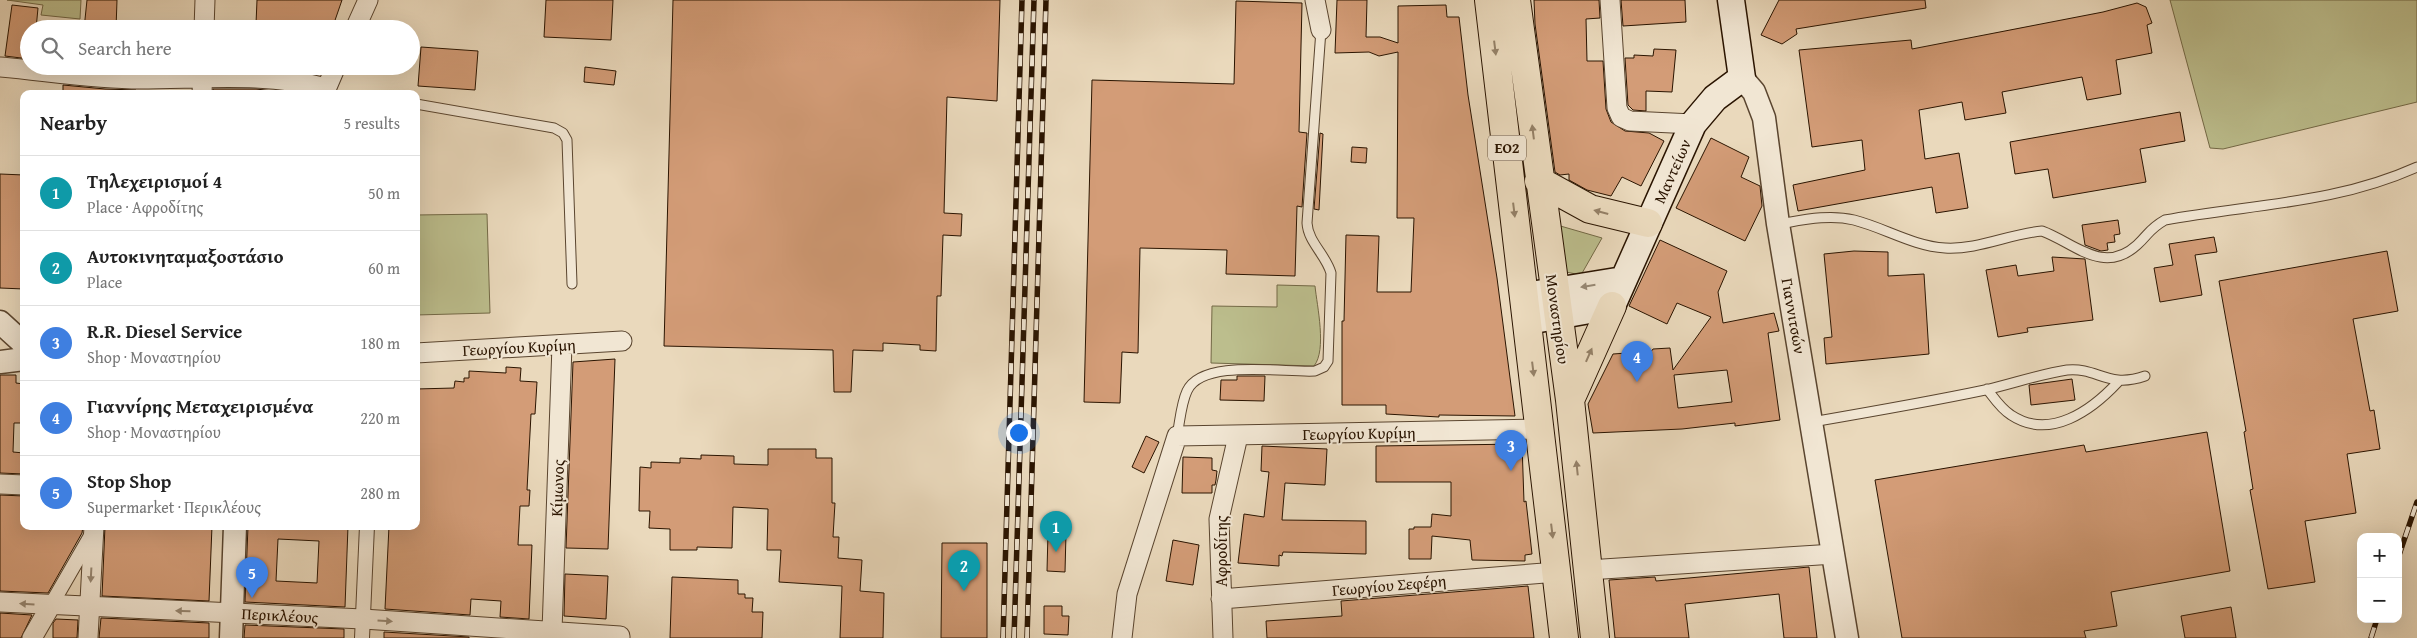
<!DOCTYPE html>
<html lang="en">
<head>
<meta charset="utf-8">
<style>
	body { margin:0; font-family:"Gentium Book Plus",serif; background:#f2f2f2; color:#222 }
	.controls { position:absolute; right:15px; bottom:15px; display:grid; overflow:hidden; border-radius:10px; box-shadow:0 5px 20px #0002 }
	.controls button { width:45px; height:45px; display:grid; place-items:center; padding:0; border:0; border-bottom:1px solid #e0e0e0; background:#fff; color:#222; font:25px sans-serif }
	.you { position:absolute; left:1018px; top:432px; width:18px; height:18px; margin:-12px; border:4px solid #fff; border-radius:50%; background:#1a73e8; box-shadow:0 0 0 8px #1a73e833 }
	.badge { display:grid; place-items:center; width:32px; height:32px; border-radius:50%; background:#8f2418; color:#fff; font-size:16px; font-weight:700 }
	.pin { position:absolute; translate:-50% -41px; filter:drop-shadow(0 1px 2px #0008) }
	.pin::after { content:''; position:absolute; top:26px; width:18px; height:15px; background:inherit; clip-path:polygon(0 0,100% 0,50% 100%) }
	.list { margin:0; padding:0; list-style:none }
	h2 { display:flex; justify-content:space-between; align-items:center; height:65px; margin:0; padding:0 20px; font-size:21px }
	h2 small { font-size:16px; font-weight:400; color:#767676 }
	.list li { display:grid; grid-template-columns:32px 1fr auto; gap:15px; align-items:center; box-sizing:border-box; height:75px; padding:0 20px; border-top:1px solid #e0e0e0 }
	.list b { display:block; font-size:19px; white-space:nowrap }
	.list p { margin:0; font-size:16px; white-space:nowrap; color:#767676 }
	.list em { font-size:16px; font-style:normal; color:#767676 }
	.icon { flex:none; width:28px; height:28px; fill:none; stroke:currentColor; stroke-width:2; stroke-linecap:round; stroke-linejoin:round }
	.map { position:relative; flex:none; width:2417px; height:638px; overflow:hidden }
	.search { position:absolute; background:#fff; box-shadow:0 5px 20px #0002; left:20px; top:20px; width:400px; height:55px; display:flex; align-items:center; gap:12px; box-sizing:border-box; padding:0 18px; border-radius:28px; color:#767676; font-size:19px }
	.panel { position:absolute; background:#fff; box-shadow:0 5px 20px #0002; left:20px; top:90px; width:400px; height:440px; border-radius:10px }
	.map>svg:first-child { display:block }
	.green { fill:#bcbe8d; stroke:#736946 }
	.building { fill:#d39c77; stroke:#2a1400; fill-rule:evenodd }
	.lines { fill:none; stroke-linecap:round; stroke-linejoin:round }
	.service-casing { stroke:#5a452f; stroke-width:11 }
	.pedestrian-casing { stroke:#5a452f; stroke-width:16 }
	.minor-casing { stroke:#5a452f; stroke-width:21 }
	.tertiary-casing { stroke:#5a452f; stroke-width:25 }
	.secondary-casing { stroke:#2a1400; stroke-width:29 }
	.primary-casing { stroke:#2a1400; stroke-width:30 }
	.service { stroke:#f1e6d3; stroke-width:9 }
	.pedestrian { stroke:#f1e6d3; stroke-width:14 }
	.minor { stroke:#f1e6d3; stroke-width:19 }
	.tertiary { stroke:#f1e6d3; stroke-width:22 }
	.secondary { stroke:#f1e6d3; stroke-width:26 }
	.primary { stroke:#ead9bc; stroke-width:28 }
	.rail-casing { stroke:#2a1400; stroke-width:5.5 }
	.rail { stroke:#f1e6d3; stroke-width:4; stroke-dasharray:11; stroke-linecap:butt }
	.oneway { fill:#948067 }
	.oneway2 { fill:#978874 }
	.labels { text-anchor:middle; stroke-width:4; stroke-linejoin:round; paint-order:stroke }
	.shield { fill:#f1e6d3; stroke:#66533f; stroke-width:1 }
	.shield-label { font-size:15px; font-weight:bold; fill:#2a1400 }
	.street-label { font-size:16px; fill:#2a1400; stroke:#f1e6d3 }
</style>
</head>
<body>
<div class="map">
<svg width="2417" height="638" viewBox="0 0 2417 638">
	<rect width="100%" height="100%" fill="#ead9bc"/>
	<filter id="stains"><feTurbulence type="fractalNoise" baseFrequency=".004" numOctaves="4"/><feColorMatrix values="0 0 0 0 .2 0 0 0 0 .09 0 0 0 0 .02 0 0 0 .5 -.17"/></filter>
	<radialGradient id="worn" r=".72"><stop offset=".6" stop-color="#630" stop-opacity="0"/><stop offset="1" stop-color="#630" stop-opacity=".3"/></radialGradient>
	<path class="green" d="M 7,0 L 81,0 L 80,19 L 41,15 L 43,5 Z
		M 2170,0 L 2417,0 L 2417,102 L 2223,149 L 2210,148 Z
		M 487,214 L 490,313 L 416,315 L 416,215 Z
		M 1557,225 L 1602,238 L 1581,275 L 1566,272 Z
		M 1277,285 L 1315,286 C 1317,306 1327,350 1314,366 L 1211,363 L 1212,306 L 1277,307 Z"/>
	<path class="building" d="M 87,0 L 117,0 L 116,29 L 84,29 Z
		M 257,0 L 342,0 L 332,29 L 295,29 L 296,25 L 256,24 Z
		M 546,0 L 613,0 L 611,40 L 544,37 Z
		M 673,0 L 1000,0 L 997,101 L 947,97 L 944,213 L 962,214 L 961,236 L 943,235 L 941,296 L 937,296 L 936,351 L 920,350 L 920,345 L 883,343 L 883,351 L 853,350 L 851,392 L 834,392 L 833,350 L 664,346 Z
		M 1337,0 L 1367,0 L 1366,37 L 1380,37 L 1398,43 L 1398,6 L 1446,5 L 1447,17 L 1459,17 L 1468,95 L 1497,278 L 1515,416 L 1439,415 L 1439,417 L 1386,414 L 1386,405 L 1342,405 L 1342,321 L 1344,321 L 1346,235 L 1379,236 L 1377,292 L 1411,292 L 1414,218 L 1397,218 L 1398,52 L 1379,56 L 1369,52 L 1335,53 Z
		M 1534,0 L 1599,0 L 1600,18 L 1586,19 L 1587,61 L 1603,61 L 1606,109 L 1611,122 L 1625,131 L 1649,133 L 1664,141 L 1641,186 L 1622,177 L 1611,196 L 1587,190 L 1569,180 L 1569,174 L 1560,175 L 1555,172 L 1535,24 Z
		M 1621,0 L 1685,0 L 1686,22 L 1623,26 Z
		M 1779,0 L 1925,0 L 1926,8 L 1796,29 L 1797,34 L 1782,44 L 1761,35 Z
		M 1236,1 L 1302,3 L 1299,132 L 1307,133 L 1302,207 L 1297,206 L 1295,276 L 1226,274 L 1227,250 L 1140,248 L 1138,353 L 1122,352 L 1120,403 L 1084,402 L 1092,80 L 1234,84 Z
		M 2137,3 L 2146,7 L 2152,23 L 2147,25 L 2152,53 L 2116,60 L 2121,94 L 2087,100 L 2082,77 L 2002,92 L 2006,113 L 1965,120 L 1962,102 L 1919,110 L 1925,159 L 1959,153 L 1968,208 L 1936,213 L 1932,187 L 1798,211 L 1793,185 L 1865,170 L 1862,140 L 1812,147 L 1799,50 L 1911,40 L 1912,49 L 2103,12 Z
		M 12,5 L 38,8 L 36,29 L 29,29 L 29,59 L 5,56 Z
		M 421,47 L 478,51 L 475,90 L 418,86 Z
		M 1654,49 L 1676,50 L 1672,92 L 1646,91 L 1646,111 L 1633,110 L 1628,105 L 1625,58 L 1634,58 L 1634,55 L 1653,56 Z
		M 234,66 L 315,66 L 312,73 L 281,69 Z
		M 585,67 L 616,71 L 614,85 L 584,82 Z
		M 63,85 L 105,89 L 136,90 L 136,94 L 63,94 Z
		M 213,89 L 256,89 L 299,94 L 213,94 Z
		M 2180,112 L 2185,141 L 2140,149 L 2146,182 L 2053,198 L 2048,169 L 2015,174 L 2010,142 Z
		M 1320,133 L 1323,134 L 1319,210 L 1314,209 Z
		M 1711,138 L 1749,157 L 1741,177 L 1760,186 L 1762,206 L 1745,241 L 1676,208 Z
		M 1352,147 L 1367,148 L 1366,163 L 1351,162 Z
		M 0,174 L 24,175 L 24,289 L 0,288 Z
		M 2118,220 L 2120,234 L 2114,235 L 2115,242 L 2107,243 L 2108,250 L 2101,251 L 2085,245 L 2082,225 Z
		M 2214,237 L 2217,252 L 2195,255 L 2202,295 L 2160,302 L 2154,268 L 2173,265 L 2169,244 Z
		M 1660,240 L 1727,271 L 1718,292 L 1723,323 L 1774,313 L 1779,331 L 1768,333 L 1780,420 L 1735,426 L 1735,423 L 1682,429 L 1593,433 L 1588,404 L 1613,354 L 1627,353 L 1644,361 L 1653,349 L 1670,348 L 1673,370 L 1711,317 L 1677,303 L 1667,324 L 1629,306 ZM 1727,370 L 1732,402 L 1678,408 L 1674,375 Z
		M 1854,251 L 1888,252 L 1888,276 L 1924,274 L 1929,354 L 1826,364 L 1824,338 L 1832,337 L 1824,254 Z
		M 2387,251 L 2398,311 L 2353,319 L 2370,411 L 2374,410 L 2380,449 L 2347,454 L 2356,513 L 2305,521 L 2315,582 L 2268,589 L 2250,490 L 2253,489 L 2244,432 L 2246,431 L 2219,281 Z
		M 2052,257 L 2085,259 L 2093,320 L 2027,328 L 2028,332 L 1998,337 L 1986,270 L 2016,265 L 2018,276 L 2054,271 Z
		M 615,359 L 608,549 L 566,548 L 573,362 Z
		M 506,367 L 521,368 L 520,381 L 537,382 L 535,414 L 531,414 L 527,490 L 530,490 L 529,506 L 520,506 L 518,545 L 532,545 L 529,619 L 500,617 L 501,601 L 471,599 L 470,615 L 385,609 L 389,526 L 416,526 L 416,389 L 454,388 L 455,381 L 464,382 L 464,378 L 469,378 L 469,371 L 506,373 Z
		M 0,375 L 16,375 L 16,383 L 24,384 L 24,423 L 14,423 L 13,452 L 24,453 L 24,474 L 0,473 Z
		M 1237,376 L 1265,376 L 1264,401 L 1220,400 L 1221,380 L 1237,380 Z
		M 2072,379 L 2075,400 L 2031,405 L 2029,385 Z
		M 2207,432 L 2230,571 L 2111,592 L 2117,626 L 2084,631 L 2086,638 L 1902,638 L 1875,480 L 2084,445 L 2086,452 Z
		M 1146,436 L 1159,442 L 1144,473 L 1132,467 Z
		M 1522,444 L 1524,502 L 1526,501 L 1532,554 L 1525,555 L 1525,561 L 1472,560 L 1470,540 L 1432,536 L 1431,559 L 1409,559 L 1409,529 L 1414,529 L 1414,527 L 1431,527 L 1432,514 L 1451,516 L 1451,482 L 1376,482 L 1376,446 Z
		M 1262,446 L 1327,449 L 1325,485 L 1285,483 L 1282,520 L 1366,521 L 1366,554 L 1283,552 L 1282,556 L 1279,555 L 1279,566 L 1238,563 L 1244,514 L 1264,517 L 1269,472 L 1261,471 Z
		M 768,449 L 816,449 L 816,458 L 832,458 L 832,503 L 835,503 L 833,537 L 839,537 L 838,558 L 862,560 L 860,591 L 884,593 L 883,638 L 840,638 L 842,586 L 779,582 L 781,550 L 767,550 L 768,509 L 733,507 L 732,548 L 697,547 L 697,550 L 670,550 L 670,529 L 649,528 L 650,511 L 639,511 L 640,467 L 651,468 L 651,462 L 680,463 L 680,458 L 701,459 L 701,455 L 734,456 L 734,464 L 768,465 Z
		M 1183,457 L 1212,458 L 1212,470 L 1217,471 L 1216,480 L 1215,485 L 1212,485 L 1212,493 L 1182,493 Z
		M 0,495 L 24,496 L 24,526 L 83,526 L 82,533 L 48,593 L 0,591 Z
		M 105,526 L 212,526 L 209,601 L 102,596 Z
		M 248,526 L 348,526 L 345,607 L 245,602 ZM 278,539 L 319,541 L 317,583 L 276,581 Z
		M 1048,533 L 1066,533 L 1065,572 L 1047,571 Z
		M 1173,540 L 1199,545 L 1193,585 L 1166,581 Z
		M 942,543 L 987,543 L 987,638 L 941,638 Z
		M 1809,567 L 1817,638 L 1784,638 L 1779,594 L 1685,604 L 1689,638 L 1615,638 L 1609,580 L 1655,577 L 1656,581 Z
		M 565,574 L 608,576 L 606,619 L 564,616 Z
		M 672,577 L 738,580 L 738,594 L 745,594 L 745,598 L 753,598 L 752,612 L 763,612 L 762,638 L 670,638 Z
		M 1528,586 L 1534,638 L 1267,638 L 1266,621 L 1342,616 L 1341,601 Z
		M 1044,606 L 1062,606 L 1062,616 L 1069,616 L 1068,635 L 1044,634 Z
		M 2231,607 L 2236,638 L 2185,638 L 2181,616 Z
		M 0,613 L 32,615 L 21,638 L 0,638 Z
		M 101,618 L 209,623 L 209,638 L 99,638 Z
		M 56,619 L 78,620 L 77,638 L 53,638 L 53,623 Z
		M 245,625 L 344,629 L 344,638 L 244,638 Z
		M 384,632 L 469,637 L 469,638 L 384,638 Z"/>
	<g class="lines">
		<g class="service-casing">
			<path id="service" d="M 416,104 L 554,128 L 563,133 L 567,140 L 572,284
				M 1779,224 C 1803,220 1829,214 1854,220 C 1885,228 1913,246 1945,248 C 1978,250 2009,234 2042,231 C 2073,242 2103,276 2137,245 C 2149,234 2149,229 2165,220 C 2252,204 2335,204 2417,167
				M 1987,389 C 1994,398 2001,409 2011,415 C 2050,441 2092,410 2118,382
				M 1812,422 C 1870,412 1928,402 1985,390 C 2012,384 2040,374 2067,370 C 2098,367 2107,389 2145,376
				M 1177,436 C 1180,421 1181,404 1187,391 C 1202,358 1285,373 1315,371 L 1324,367 L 1328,361 L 1331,273 C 1326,255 1308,242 1307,223 L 1321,30"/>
		</g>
		<g class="pedestrian-casing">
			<path id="pedestrian" d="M 51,605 L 92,534
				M 362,638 L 367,526"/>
		</g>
		<g class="minor-casing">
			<path id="minor" d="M 1315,0 L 1321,30
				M 1610,0 L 1617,108 L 1621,117 L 1630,121 L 1693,124
				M 204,29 L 205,0
				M 355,29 L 368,0
				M 0,67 C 46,71 94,79 140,79 C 203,79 265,72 326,88
				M 202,94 L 203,66
				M 324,94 L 336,66
				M 416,353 L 622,341
				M 0,484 L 24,485
				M 1588,570 L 1834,554
				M 1221,599 L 1557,572
				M 0,602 L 363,619 L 620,636 L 620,638
				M 552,631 L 562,345
				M 32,638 L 51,605
				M 88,638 L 94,526
				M 1122,638 L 1127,594 L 1177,436 L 1541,429
				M 1223,638 L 1219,519 L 1238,436"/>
		</g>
		<g class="tertiary-casing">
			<path id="tertiary" d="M 1742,78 L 1754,92 L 1764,118 L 1778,224 L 1847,638
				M 0,322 L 24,344
				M 0,362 L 24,359
				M 231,638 L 235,526"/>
		</g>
		<g class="secondary-casing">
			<path id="secondary" d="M 1525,296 L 1623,280
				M 1528,321 L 1612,306 L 1693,124 L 1715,98 L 1742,78 L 1731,0"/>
		</g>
		<g class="primary-casing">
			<path id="primary" d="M 1489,0 L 1564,638
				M 1516,0 L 1570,400 L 1595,638
				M 1539,181 L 1590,209 L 1648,223
				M 1570,400 L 1612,306"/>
		</g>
		<use href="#service" class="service"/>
		<use href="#pedestrian" class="pedestrian"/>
		<use href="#minor" class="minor"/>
		<use href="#tertiary" class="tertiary"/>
		<use href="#secondary" class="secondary"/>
		<use href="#primary" class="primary"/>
		<g class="rail-casing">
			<path id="rail" d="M 2398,558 L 2417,502
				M 1003,638 L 1022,0
				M 1014,638 L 1034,0
				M 1027,638 L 1046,0
				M 2371,638 L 2377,619"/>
		</g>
		<use href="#rail" class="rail"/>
	</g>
	<defs><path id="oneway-solid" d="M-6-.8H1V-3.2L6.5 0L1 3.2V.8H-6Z" transform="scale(1.25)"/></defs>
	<g class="oneway">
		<use href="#oneway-solid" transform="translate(1495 48) rotate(83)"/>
		<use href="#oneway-solid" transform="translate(1533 132) rotate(-97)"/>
		<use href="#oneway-solid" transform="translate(1514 210) rotate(83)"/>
		<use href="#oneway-solid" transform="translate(1601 212) rotate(-165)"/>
		<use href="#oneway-solid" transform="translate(1589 355) rotate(-66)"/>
		<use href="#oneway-solid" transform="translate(1533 369) rotate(83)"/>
		<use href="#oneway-solid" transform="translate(1577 468) rotate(-96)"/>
		<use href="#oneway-solid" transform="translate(1552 531) rotate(83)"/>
	</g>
	<g class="oneway2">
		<use href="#oneway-solid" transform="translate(1588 286) rotate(171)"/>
		<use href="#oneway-solid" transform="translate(91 575) rotate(93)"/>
		<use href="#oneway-solid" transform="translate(27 604) rotate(-177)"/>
		<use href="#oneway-solid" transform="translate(183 611) rotate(-178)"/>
		<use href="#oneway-solid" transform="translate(385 621) rotate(4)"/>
	</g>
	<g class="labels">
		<rect class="shield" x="1488" y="135.5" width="38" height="25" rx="4"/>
		<g class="shield-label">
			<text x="1507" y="153">ΕΟ2</text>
		</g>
		<g class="street-label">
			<text transform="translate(1672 171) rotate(-66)" y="6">Μαντείων</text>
			<text transform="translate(1794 316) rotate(80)" y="6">Γιαννιτσών</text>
			<text transform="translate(1558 319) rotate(82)" y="6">Μοναστηρίου</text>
			<text transform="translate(519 347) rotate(-3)" y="6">Γεωργίου Κυρίμη</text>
			<text transform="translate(1359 433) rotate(-1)" y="6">Γεωργίου Κυρίμη</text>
			<text transform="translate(557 488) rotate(-88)" y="6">Κίμωνος</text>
			<text transform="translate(1221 551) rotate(-90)" y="6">Αφροδίτης</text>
			<text transform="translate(1389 585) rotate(-5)" y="6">Γεωργίου Σεφέρη</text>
			<text transform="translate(280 615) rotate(3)" y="6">Περικλέους</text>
		</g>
	</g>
	<rect width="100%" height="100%" filter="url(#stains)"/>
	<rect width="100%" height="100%" fill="url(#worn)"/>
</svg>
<div class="controls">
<button>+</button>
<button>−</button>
</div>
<div class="you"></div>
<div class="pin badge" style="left:1056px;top:552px;background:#0f9aa8">1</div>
<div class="pin badge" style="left:964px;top:591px;background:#0f9aa8">2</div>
<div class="pin badge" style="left:1511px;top:471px;background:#3f7fe0">3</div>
<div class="pin badge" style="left:1637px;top:382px;background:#3f7fe0">4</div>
<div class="pin badge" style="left:252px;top:598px;background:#3f7fe0">5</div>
<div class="search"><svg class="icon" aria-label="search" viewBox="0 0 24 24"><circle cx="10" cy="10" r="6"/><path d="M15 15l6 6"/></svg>Search here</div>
<section class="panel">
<h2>Nearby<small>5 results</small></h2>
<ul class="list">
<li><span class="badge" style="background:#0f9aa8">1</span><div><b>Τηλεχειρισμοί 4</b><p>Place · Αφροδίτης</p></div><em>50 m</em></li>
<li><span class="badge" style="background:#0f9aa8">2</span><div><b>Αυτοκινηταμαξοστάσιο</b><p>Place</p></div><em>60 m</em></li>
<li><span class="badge" style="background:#3f7fe0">3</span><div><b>R.R. Diesel Service</b><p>Shop · Μοναστηρίου</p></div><em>180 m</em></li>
<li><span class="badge" style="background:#3f7fe0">4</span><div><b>Γιαννίρης Μεταχειρισμένα</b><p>Shop · Μοναστηρίου</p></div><em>220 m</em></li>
<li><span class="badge" style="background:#3f7fe0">5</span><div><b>Stop Shop</b><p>Supermarket · Περικλέους</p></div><em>280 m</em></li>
</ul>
</section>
</div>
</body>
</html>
